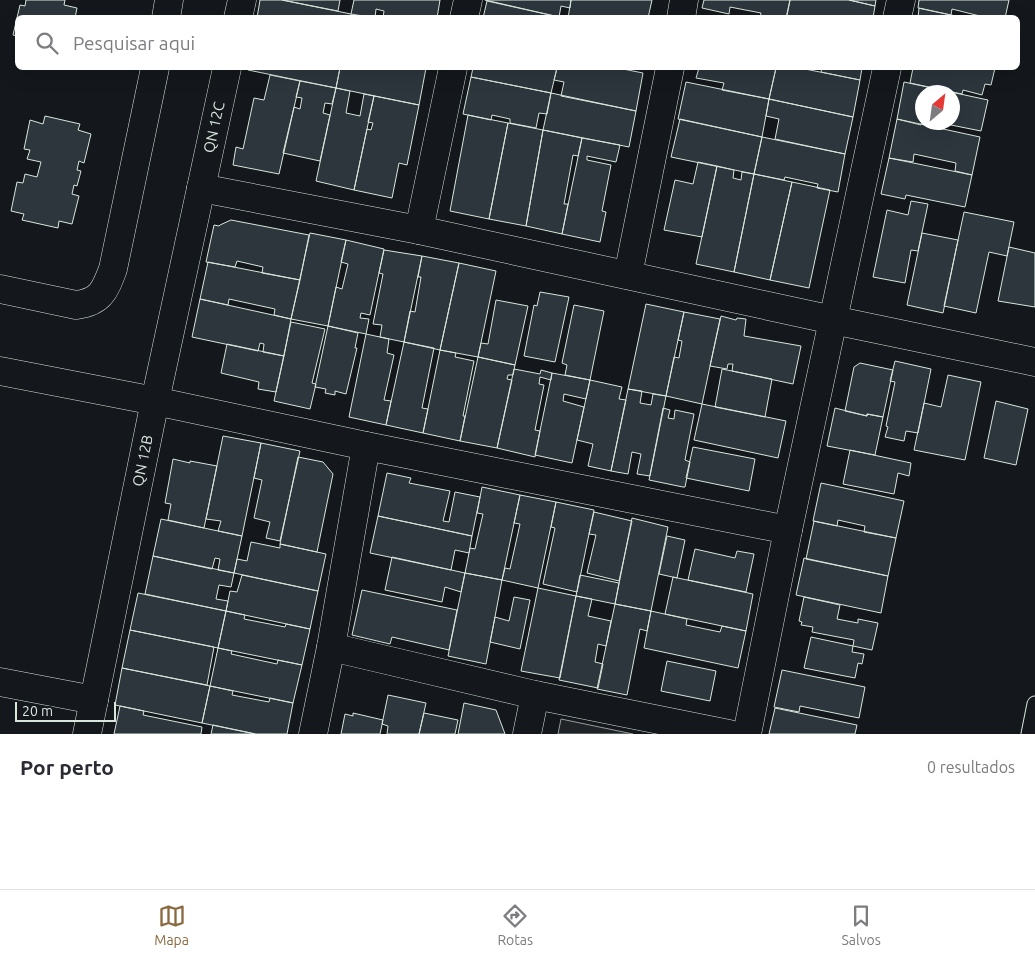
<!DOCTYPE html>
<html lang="pt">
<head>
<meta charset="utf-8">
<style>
	body { margin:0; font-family:Ubuntu,sans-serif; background:#f2f2f3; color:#2b2b33 }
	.compass { position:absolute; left:915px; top:85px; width:45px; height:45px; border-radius:50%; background:#fff; box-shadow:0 5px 20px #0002; rotate:29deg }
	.scale { position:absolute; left:15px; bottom:12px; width:101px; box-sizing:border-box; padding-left:5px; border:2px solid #d8e6dc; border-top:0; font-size:14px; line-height:18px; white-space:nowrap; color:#d8e6dc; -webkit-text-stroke:4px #14181c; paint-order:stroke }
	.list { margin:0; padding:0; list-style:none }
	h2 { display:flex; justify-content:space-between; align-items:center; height:65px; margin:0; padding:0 20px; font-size:21px }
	h2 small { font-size:16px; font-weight:400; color:#7c7c81 }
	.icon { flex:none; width:28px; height:28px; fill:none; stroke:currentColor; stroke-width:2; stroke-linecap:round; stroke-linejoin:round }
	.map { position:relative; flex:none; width:1035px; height:734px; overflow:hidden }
	.search { position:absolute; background:#fff; box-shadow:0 5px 20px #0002; left:15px; right:15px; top:15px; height:55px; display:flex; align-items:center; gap:12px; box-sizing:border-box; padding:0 18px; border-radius:8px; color:#7c7c81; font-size:19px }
	.sheet { height:155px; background:#fff }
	nav { display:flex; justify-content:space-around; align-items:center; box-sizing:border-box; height:70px; border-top:1px solid #e1e1e2; background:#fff; font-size:14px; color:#7c7c81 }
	nav a { display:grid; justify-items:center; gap:2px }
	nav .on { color:#8a6a3f }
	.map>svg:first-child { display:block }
	.green { fill:#202428; stroke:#939e99 }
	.building { fill:#2c363c; stroke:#d8e6dc }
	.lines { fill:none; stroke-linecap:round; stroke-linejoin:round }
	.lane-casing { stroke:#d8e6dc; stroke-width:17 }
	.street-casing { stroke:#d8e6dc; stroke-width:29 }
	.lane { stroke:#14181c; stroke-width:15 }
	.street { stroke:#14181c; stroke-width:28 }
	.labels { text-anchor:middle; stroke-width:4; stroke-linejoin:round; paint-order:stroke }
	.street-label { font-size:15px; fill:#d8e6dc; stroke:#14181c }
</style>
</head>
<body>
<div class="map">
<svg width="1035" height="734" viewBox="0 0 1035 734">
	<rect width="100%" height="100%" fill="#14181c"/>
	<path class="green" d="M 561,719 L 633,734 L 558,734 Z"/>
	<path class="building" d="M 26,0 L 65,0 L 64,5 L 77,8 L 75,18 L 18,18 L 18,36 L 13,35 L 20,5 L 25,6 Z
		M 260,0 L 282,0 L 351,14 L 351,18 L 257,18 Z
		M 282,0 L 340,0 L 338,11 Z
		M 354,0 L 440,0 L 437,18 L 383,18 L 384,11 L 376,9 L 375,18 L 351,14 Z
		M 485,0 L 571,0 L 570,8 L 561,6 L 559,17 Z
		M 571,0 L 652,0 L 648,18 L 568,18 Z
		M 704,0 L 790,0 L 786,18 L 760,18 L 761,13 L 730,7 L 729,14 L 702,8 Z
		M 790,0 L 849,0 L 875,6 L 873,18 L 794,18 L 787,16 Z
		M 849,0 L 876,0 L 875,6 Z
		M 919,0 L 1009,0 L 1005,18 L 988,18 L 952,9 L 951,15 L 918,8 Z
		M 487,1 L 559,17 L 565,18 L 483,18 Z
		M 919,8 L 951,15 L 967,18 L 918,18 Z
		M 247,68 L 340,68 L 336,88 L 248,70 Z
		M 340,68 L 426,68 L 419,105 L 336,88 Z
		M 473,68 L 557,68 L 551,93 L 471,77 Z
		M 557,68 L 618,68 L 643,73 L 636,111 L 561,96 L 564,82 L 554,80 Z
		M 699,68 L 776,68 L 769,99 L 722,90 L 724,83 L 696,78 Z
		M 776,68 L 800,68 L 860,80 L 853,117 L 769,99 Z
		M 822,68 L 862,68 L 860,80 L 821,72 Z
		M 913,68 L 995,68 L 991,85 L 985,84 L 982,95 L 963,90 L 962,94 L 910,83 Z
		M 270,75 L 300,81 L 279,174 L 233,165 L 236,147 L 243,149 L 254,98 L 264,100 Z
		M 471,77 L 551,93 L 547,114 L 539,113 L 536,128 L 510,123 L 510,119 L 492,115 L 491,120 L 463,114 Z
		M 300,81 L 336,88 L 332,104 L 325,103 L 323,113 L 330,115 L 320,161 L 283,153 L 294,107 L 300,109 L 302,98 L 296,97 Z
		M 686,82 L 769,99 L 762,137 L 678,119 Z
		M 904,82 L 988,100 L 981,131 L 936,122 L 952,122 L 952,92 L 922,92 L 922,120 L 921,125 L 897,119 Z
		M 336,88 L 350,91 L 346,113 L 360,116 L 364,94 L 374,96 L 354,190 L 316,181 Z
		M 551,93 L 636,111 L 629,147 L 543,130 Z
		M 374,96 L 419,105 L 407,165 L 399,163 L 392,198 L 354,190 L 367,129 L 371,130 L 373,123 L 368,122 Z
		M 769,99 L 853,117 L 845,154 L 775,139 L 779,119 L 766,116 Z
		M 468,115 L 508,123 L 489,219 L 450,211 Z
		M 45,116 L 80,124 L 78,130 L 91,134 L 84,163 L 79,161 L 77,170 L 81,171 L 77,186 L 74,185 L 72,194 L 79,196 L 72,224 L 59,221 L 58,228 L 22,220 L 24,214 L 11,211 L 17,182 L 23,183 L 25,174 L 37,177 L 41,162 L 27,159 L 30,150 L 24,149 L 30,120 L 43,124 Z
		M 680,119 L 762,137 L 754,174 L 671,157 Z
		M 897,119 L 980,137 L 972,175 L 955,171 L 956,163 L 914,154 L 913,162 L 889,158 Z
		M 508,123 L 543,130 L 526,226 L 489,219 Z
		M 543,130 L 582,138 L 578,156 L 573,155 L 564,204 L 568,204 L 562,234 L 526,226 Z
		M 762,137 L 845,154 L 838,192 L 817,188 L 818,184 L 785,177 L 784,180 L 754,174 Z
		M 582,138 L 620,145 L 616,162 L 587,156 L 587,160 L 611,165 L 602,211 L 606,212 L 600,242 L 562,234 Z
		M 889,158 L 972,175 L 965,207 L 906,195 L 905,199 L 881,194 Z
		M 698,162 L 717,166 L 702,237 L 664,230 L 675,180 L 693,184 Z
		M 717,166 L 734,170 L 733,178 L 741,180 L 742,172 L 754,174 L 734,272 L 696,264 Z
		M 754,174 L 792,182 L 770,280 L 734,272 Z
		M 792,182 L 830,190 L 809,288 L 770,280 Z
		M 911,201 L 928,204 L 918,251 L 911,250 L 905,283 L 873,277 L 887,210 L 908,215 Z
		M 964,212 L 1014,222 L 1007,256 L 989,252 L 976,313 L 944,306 Z
		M 231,220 L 309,235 L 300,280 L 262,273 L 263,267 L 237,261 L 235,267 L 206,262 L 214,225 L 219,226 L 220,225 Z
		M 310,233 L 346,240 L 328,326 L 291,319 Z
		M 922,233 L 958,240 L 943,313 L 907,305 Z
		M 346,240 L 384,249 L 370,315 L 361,313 L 360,318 L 369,319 L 366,334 L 328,326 L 336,287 L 342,289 L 348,264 L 341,262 Z
		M 1009,247 L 1035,253 L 1035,307 L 998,301 Z
		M 384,250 L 422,256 L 404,342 L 380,337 L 382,325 L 373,324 L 383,274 L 379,273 Z
		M 422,256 L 459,263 L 440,350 L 404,342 L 410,311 L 415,312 L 421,277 L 418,277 Z
		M 208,262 L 300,280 L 291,319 L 274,315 L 275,309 L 229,299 L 228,305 L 200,299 Z
		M 459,263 L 496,271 L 478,357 L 440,350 Z
		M 540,292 L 569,297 L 555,362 L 524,356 L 534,305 L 537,306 Z
		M 200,299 L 291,319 L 284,356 L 263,352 L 264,344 L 260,343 L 258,351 L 192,337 Z
		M 496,300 L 528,306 L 515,365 L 478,357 L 481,343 L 488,344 Z
		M 646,304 L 684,312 L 666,396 L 628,389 Z
		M 574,305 L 604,311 L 590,380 L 565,375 L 567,365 L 562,363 Z
		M 684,312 L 720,319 L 702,404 L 666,396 L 674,357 L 679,358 L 682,341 L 678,340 Z
		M 721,316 L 736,320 L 737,318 L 746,319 L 744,336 L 801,346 L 793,384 L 732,371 L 733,364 L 728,364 L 727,369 L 710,366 Z
		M 291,322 L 325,329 L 312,383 L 316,384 L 310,409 L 274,401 Z
		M 328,326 L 358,333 L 355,348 L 357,348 L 346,394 L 335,391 L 335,395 L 325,393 L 326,389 L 315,387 Z
		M 366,334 L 389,339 L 387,353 L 394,355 L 384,400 L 391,401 L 386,425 L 349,417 Z
		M 404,342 L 434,348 L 422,408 L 428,409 L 423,433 L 386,425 Z
		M 227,344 L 284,356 L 276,392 L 258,389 L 259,382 L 221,373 Z
		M 440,350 L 456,353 L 455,357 L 474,361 L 463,416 L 465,416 L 460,441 L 423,433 Z
		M 478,357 L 515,365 L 513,375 L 508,375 L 507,379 L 512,380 L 497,448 L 460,441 Z
		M 895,361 L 931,369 L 918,433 L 906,431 L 904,441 L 885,437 L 888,427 L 886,426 L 895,382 L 890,381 Z
		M 860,363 L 893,370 L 883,417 L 867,414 L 867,416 L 845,411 L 854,367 Z
		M 514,369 L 540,374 L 541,370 L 552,373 L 551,380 L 540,377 L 539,384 L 544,385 L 535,430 L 540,431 L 535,457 L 497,448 Z
		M 722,369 L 772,379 L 765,417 L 715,407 Z
		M 552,373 L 590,380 L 586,399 L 564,394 L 563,401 L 584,407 L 572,463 L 535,455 Z
		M 948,375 L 981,382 L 965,460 L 914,450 L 924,403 L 941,407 Z
		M 590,380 L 622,387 L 619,399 L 626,400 L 611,471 L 588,466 L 593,444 L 577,440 Z
		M 628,389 L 642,391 L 640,403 L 651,405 L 653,394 L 666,396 L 650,476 L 637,474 L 641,454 L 632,452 L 628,474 L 611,471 Z
		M 996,401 L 1028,409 L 1016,465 L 984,458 Z
		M 702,404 L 786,421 L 778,458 L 694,440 Z
		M 663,408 L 670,410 L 668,418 L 674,419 L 675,410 L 694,414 L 685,460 L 690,462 L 685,487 L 683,487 L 649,480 Z
		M 835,408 L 867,416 L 867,414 L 883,417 L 875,455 L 827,446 Z
		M 223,436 L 261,443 L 242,536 L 218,531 L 221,521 L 206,519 Z
		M 261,443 L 300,451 L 280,541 L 266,538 L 270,522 L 254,518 L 262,480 L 254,478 Z
		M 693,447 L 755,459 L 749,491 L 686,478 Z
		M 850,450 L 911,463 L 909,476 L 898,473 L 894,494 L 843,484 Z
		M 298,457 L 323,462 L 333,474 L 317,552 L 280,544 Z
		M 173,459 L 190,463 L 190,461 L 217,466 L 204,528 L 168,520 L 171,504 L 165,503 Z
		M 387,473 L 411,478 L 409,483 L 450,491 L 443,521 L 449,522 L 455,492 L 480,497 L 472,536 L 378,516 Z
		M 821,483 L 904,501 L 896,538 L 864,532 L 865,526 L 838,520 L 837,526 L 813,521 Z
		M 482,487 L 520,495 L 502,580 L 465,573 L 470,548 L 475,549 L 483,514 L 477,513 Z
		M 520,495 L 556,502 L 538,588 L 502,580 L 505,568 L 510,569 L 520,524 L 514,523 Z
		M 556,502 L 594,510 L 577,592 L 543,584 L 555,528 L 551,527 Z
		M 594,512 L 632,521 L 619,581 L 587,573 L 596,535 L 589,534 Z
		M 378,516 L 472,536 L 469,553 L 455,550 L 451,570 L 370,553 Z
		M 632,518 L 668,527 L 651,611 L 615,604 Z
		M 161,519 L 242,536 L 234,573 L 218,570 L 220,559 L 215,558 L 212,569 L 153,556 Z
		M 814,521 L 896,538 L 888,576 L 806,559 Z
		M 667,536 L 685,540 L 677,578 L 659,574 Z
		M 251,542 L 280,548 L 280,544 L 326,554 L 318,591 L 234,573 L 237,559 L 247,561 Z
		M 695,549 L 735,558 L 737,551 L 754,554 L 746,592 L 688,580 Z
		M 153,556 L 234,573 L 231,587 L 219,585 L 216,599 L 228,601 L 226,611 L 145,594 Z
		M 392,557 L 465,573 L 461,592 L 445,587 L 442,602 L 385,590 Z
		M 804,558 L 888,576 L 881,613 L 796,595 Z
		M 465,573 L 502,580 L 486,664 L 448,656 Z
		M 242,575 L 318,591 L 310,629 L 226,611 L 230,591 L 237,592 Z
		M 580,575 L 619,583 L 615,604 L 576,596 Z
		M 673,577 L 753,594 L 746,631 L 665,614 Z
		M 538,588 L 576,596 L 560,678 L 521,671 Z
		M 362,590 L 457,610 L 449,650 L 392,637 L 390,644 L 352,635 Z
		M 138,593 L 226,611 L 218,648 L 130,630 Z
		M 576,596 L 592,599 L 588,616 L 611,621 L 606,646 L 598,644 L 595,662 L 603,664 L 598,688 L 559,680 Z
		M 514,597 L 530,600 L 520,649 L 490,642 L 495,617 L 509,621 Z
		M 804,597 L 840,605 L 837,619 L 858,623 L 858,619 L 878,623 L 872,650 L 853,646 L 854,640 L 812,632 L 813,627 L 801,625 L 802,622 L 799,621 Z
		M 615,604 L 651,611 L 647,631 L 640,629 L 627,695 L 597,689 Z
		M 226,611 L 245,615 L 244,619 L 285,627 L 286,624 L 310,629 L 302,665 L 218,648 Z
		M 651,611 L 687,619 L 686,625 L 720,632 L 722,626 L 746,631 L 738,668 L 644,648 Z
		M 130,630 L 214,647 L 207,685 L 122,668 Z
		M 811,637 L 853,646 L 852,652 L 864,654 L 862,664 L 858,663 L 855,678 L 804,668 Z
		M 218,648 L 232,651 L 231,654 L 277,664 L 278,660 L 302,665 L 293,703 L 210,686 Z
		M 667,661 L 716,671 L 710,701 L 661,691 Z
		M 122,668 L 210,686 L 202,723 L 115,705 Z
		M 782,670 L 865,687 L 859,718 L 800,706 L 799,712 L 774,707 Z
		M 210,686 L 233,691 L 232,695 L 269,702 L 270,698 L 293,703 L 287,734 L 256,734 L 202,723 Z
		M 388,695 L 426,703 L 419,734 L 387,734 L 388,726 L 382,724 Z
		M 464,703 L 496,710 L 505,734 L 458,734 Z
		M 120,706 L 144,711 L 143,715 L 202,727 L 201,734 L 114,734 Z
		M 775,708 L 857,725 L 855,734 L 769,734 Z
		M 353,713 L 383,720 L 380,734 L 341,734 L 345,714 L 353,716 Z
		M 424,713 L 458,720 L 455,734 L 419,734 Z
		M 213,725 L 255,734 L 211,734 Z"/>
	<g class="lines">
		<g class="lane-casing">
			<path id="lane" d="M 1029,734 L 1035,704"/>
		</g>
		<g class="street-casing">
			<g id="street">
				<path d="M 166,18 L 169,0"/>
				<path d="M 238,18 L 242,0"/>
				<path d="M 464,18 L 468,0"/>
				<path d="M 681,18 L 684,0"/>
				<path d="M 897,18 L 901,0"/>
				<path d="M 201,188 L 419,230 L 833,320 L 1035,362"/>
				<path d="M 419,230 L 453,68"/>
				<path d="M 628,275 L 670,68"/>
				<path d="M 0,289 L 76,305 C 101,302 105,290 113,269 L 155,68"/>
				<path d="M 0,371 L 155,401 L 366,446 L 788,530"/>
				<path d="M 331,647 L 535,695 L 729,734"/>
				<path d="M 0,682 L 94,700"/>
				<path id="s1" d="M 87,734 L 155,401 L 227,68"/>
				<path d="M 313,734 L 331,647 L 366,446"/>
				<path d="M 527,734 L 535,695"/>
				<path d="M 747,734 L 788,530 L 887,68"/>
			</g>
		</g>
		<use href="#lane" class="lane"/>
		<use href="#street" class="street"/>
	</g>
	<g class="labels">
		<g class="street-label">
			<text dy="5" stroke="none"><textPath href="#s1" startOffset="620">QN 12C</textPath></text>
			<text dy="5" stroke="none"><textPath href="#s1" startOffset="279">QN 12B</textPath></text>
		</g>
	</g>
</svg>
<svg class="compass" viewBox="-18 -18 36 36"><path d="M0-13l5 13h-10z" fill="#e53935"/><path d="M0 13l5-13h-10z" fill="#7c7c81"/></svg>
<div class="scale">20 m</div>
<div class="search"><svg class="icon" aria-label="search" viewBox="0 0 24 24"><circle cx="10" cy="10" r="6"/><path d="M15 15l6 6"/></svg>Pesquisar aqui</div>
</div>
<section class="sheet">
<h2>Por perto<small>0 resultados</small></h2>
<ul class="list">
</ul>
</section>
<nav>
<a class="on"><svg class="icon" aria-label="map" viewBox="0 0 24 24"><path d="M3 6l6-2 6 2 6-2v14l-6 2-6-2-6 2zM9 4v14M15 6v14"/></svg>Mapa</a>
<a><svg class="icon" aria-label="directions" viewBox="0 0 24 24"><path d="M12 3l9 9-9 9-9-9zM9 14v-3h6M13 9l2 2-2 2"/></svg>Rotas</a>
<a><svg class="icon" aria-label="saved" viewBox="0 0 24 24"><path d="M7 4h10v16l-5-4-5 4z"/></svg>Salvos</a>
</nav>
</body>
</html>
